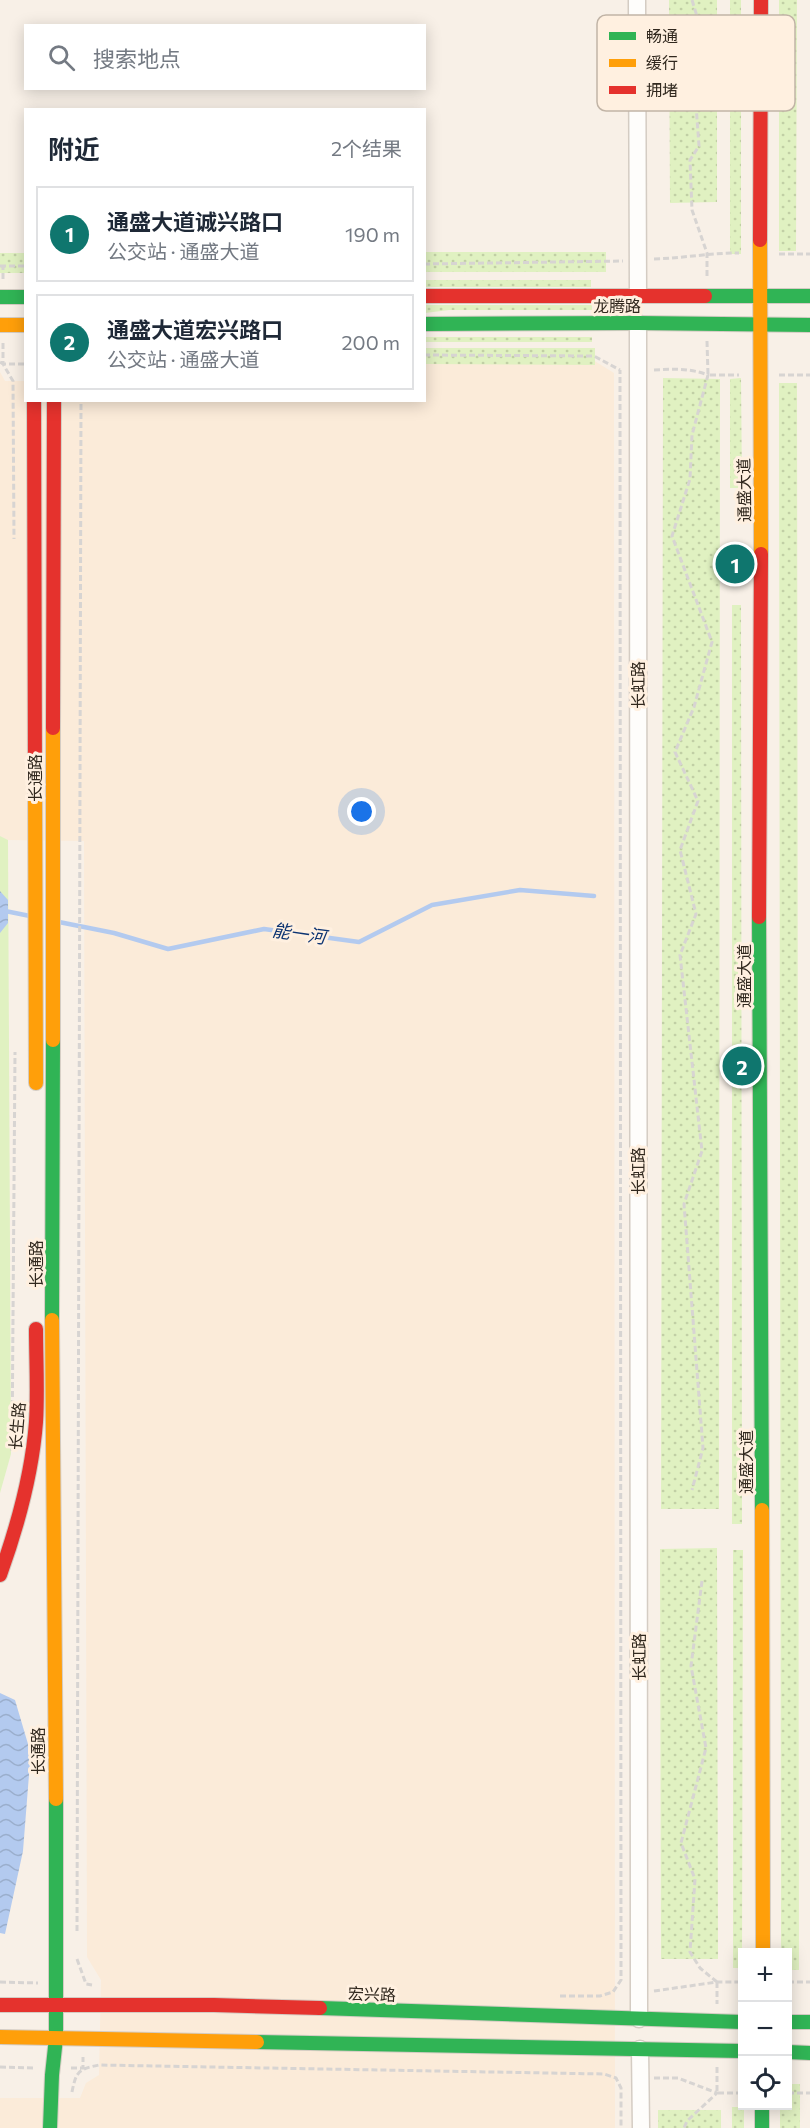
<!DOCTYPE html>
<html lang="zh">
<head>
<meta charset="utf-8">
<style>
	body { margin:0; font-family:Commissioner,"Noto Sans SC",sans-serif; background:#f6f6f7; color:#1f2937 }
	.controls { position:absolute; right:18px; bottom:18px; display:grid; overflow:hidden; border-radius:0px; box-shadow:0 3px 15px #0003 }
	.controls button { width:54px; height:54px; display:grid; place-items:center; padding:0; border:0; border-bottom:2px solid #e0e1e3; background:#fff; color:#1f2937; font:30px sans-serif }
	.you { position:absolute; left:362px; top:812px; width:21px; height:21px; margin:-15px; border:4px solid #fff; border-radius:50%; background:#1a73e8; box-shadow:0 0 0 9px #1a73e833 }
	.badge { display:grid; place-items:center; width:39px; height:39px; border-radius:50%; background:#0f766e; color:#fff; font-size:20px; font-weight:700 }
	.pin { position:absolute; translate:-50% -50%; border:3px solid #fff; box-shadow:0 2px 6px #0006 }
	.list { margin:0; padding:0; list-style:none }
	h2 { display:flex; justify-content:space-between; align-items:center; height:78px; margin:0; padding:0 24px; font-size:26px }
	h2 small { font-size:20px; font-weight:400; color:#747a83 }
	.list li { display:grid; grid-template-columns:39px 1fr auto; gap:18px; align-items:center; box-sizing:border-box; height:96px; margin:0 12px 12px; padding:0 12px; border:2px solid #e0e1e3; border-radius:0px }
	.list b { display:block; font-size:22px; white-space:nowrap }
	.list p { margin:0; font-size:20px; white-space:nowrap; color:#747a83 }
	.list em { font-size:20px; font-style:normal; color:#747a83 }
	.icon { flex:none; width:33px; height:33px; fill:none; stroke:currentColor; stroke-width:2; stroke-linecap:round; stroke-linejoin:round }
	.map { position:relative; flex:none; width:810px; height:2128px; overflow:hidden }
	.search { position:absolute; background:#fff; box-shadow:0 3px 15px #0003; left:24px; top:24px; width:402px; height:66px; display:flex; align-items:center; gap:15px; box-sizing:border-box; padding:0 21px; border-radius:0px; color:#747a83; font-size:22px }
	.panel { position:absolute; background:#fff; box-shadow:0 3px 15px #0003; left:24px; top:108px; width:402px; height:294px; border-radius:0px }
	.map>svg:first-child { display:block }
	.built { fill:#fbebd9 }
	.grass { fill:url(#grass-dots) }
	.park { fill:#e0f1c1 }
	.water { fill:url(#water-waves) }
	.lines { fill:none; stroke-linecap:round; stroke-linejoin:round }
	.stream { stroke:#b3caef; stroke-width:4.5 }
	.street-casing { stroke:#d4ccc3; stroke-width:19 }
	.fast-casing { stroke:#d4ccc3; stroke-width:16 }
	.slow-casing { stroke:#d4ccc3; stroke-width:16 }
	.jam-casing { stroke:#d4ccc3; stroke-width:16 }
	.path { stroke:#d7d4d2; stroke-width:3; stroke-dasharray:6 3; stroke-linecap:butt }
	.street { stroke:#fefdfb; stroke-width:16 }
	.fast { stroke:#30b455; stroke-width:14 }
	.slow { stroke:#ff9f0a; stroke-width:14 }
	.jam { stroke:#e5322d; stroke-width:14 }
	.labels { text-anchor:middle; stroke-width:6; stroke-linejoin:round; paint-order:stroke }
	.street-label { font-size:16px; fill:#31281e; stroke:#fff0e0 }
	.water-label { font-size:18px; font-style:italic; fill:#0d3472; stroke:#fff0e0 }
	.key { fill:#fff0e0; stroke:#c1b4a6; stroke-width:1.5 }
	.key-label { font-size:16px; fill:#31281e }
</style>
</head>
<body>
<div class="map">
<svg width="810" height="2128" viewBox="0 0 810 2128">
	<defs>
		<pattern id="grass-dots" width="8" height="8" patternUnits="userSpaceOnUse" patternTransform="scale(1.5)"><rect width="8" height="8" fill="#e0f1c1"/><path d="M2 2h.1M6 6h.1" fill="none" stroke="#c1cfa5" stroke-width="1.8" stroke-linecap="round"/></pattern>
		<pattern id="water-waves" width="16" height="10" patternUnits="userSpaceOnUse" patternTransform="scale(1.5)"><rect width="16" height="10" fill="#b3caef"/><path d="M0 5q4-4 8 0t8 0" fill="none" stroke="#9aaecc"/></pattern>
	</defs>
	<rect width="100%" height="100%" fill="#f8f0e7"/>
	<path class="built" d="M 425,359 L 593,360 L 614,373 L 615,2128 L 0,2128 L 0,2098 L 80,2098 L 86,2083 L 99,2075 L 101,1980 L 87,1957 L 84,841 L 8,840 L 0,836 L 0,372 L 5,381 L 25,381 L 26,400 L 424,400 Z"/>
	<path class="grass" d="M 669,0 L 717,0 L 717,202 L 670,203 Z
		M 730,0 L 741,0 L 741,254 L 730,254 Z
		M 779,0 L 797,0 L 796,251 L 779,251 Z
		M 425,252 L 606,252 L 606,272 L 425,272 Z
		M 0,253 L 25,253 L 25,273 L 0,273 Z
		M 425,280 L 591,280 L 591,287 L 425,287 Z
		M 424,305 L 592,305 L 592,310 L 449,310 L 425,313 Z
		M 425,337 L 592,337 L 592,342 L 425,342 Z
		M 425,348 L 595,348 L 595,365 L 425,364 Z
		M 663,378 L 720,379 L 719,1509 L 661,1509 Z
		M 741,378 L 742,488 L 730,488 L 730,379 Z
		M 779,383 L 797,383 L 799,1970 L 788,1970 L 788,1952 L 781,1952 L 781,1910 Z
		M 732,605 L 741,605 L 742,1524 L 732,1524 Z
		M 717,1548 L 718,1959 L 661,1959 L 660,1549 Z
		M 733,1550 L 743,1550 L 742,1968 L 733,1968 Z
		M 788,2084 L 800,2084 L 800,2128 L 780,2128 L 780,2106 L 788,2106 Z
		M 732,2107 L 744,2107 L 744,2128 L 732,2128 Z
		M 658,2110 L 721,2110 L 721,2128 L 658,2128 Z"/>
	<path class="park" d="M 0,836 L 8,840 L 11,1454 L 0,1493 Z"/>
	<path class="water" d="M 0,891 L 8,900 L 8,923 L 0,933 Z
		M 0,1693 L 15,1700 L 28,1744 L 30,1762 L 23,1851 L 5,1934 L 0,1933 Z"/>
	<g class="lines">
		<path class="stream" d="M 0,910 L 30,916
			M 59,922 L 114,933 L 168,949 L 264,929 L 359,942 L 432,905 L 520,890 L 594,896"/>
		<g class="street-casing">
			<path id="street" d="M 637,0 L 638,295
				M 638,323 L 639,2019
				M 640,2049 L 641,2128"/>
		</g>
		<g class="fast-casing">
			<path id="fast" d="M 705,296 L 810,296
				M 0,297 L 26,297
				M 424,324 L 638,323 L 810,325
				M 759,917 L 762,1510
				M 52,1320 L 53,1040
				M 320,2008 L 742,2022
				M 788,2022 L 810,2022
				M 257,2042 L 742,2051
				M 788,2052 L 810,2053
				M 762,2106 L 762,2128
				M 50,2128 L 52,2075 L 56,2038 L 56,1799"/>
		</g>
		<g class="slow-casing">
			<path id="slow" d="M 760,240 L 761,554
				M 0,325 L 26,325
				M 35,784 L 36,1083
				M 53,1040 L 53,728
				M 52,1320 L 56,1799
				M 762,1510 L 763,1952
				M 0,2037 L 257,2042"/>
		</g>
		<g class="jam-casing">
			<path id="jam" d="M 760,240 L 761,0
				M 424,296 L 705,296
				M 34,400 L 35,784
				M 53,728 L 54,400
				M 759,917 L 761,554
				M 0,1575 C 18,1525 32,1474 36,1422 C 38,1391 36,1360 36,1329
				M 0,2005 L 214,2005 L 320,2008"/>
		</g>
		<path class="path" d="M 692,0 L 700,26 L 690,50 L 694,78 L 699,146 L 690,160 L 692,210 L 707,253 L 707,278
			M 779,254 L 810,254
			M 654,259 C 683,258 710,253 739,253
			M 424,264 L 623,261
			M 0,266 L 26,266
			M 3,279 L 3,266
			M 707,341 L 708,375 L 739,375
			M 3,343 L 3,364 L 26,364
			M 424,355 L 594,356 L 620,370
			M 0,362 L 3,364 L 13,381 L 14,539
			M 654,370 C 672,369 690,368 708,375 L 692,435 L 690,479 L 672,536 L 712,642 L 694,707 L 675,752 L 698,801 L 680,850 L 696,914 L 680,955 L 702,1151 L 684,1204 L 703,1448 L 692,1490
			M 779,375 L 810,375
			M 12,1451 L 15,1052
			M 702,1581 L 691,1666 L 706,1748 L 681,1843 L 695,1879 L 690,1952 L 700,1968 L 717,1982
			M 77,1931 L 81,400
			M 77,1959 L 86,1984 L 92,1985
			M 0,1982 L 38,1983
			M 717,1982 L 717,2004
			M 788,1982 L 810,1982
			M 654,1991 L 717,1982 L 742,1982
			M 560,1996 L 600,1996 L 613,1992 L 621,1980 L 620,370
			M 0,2067 L 34,2068
			M 717,2067 L 717,2093 L 742,2093
			M 71,2068 L 83,2068 L 83,2057
			M 654,2078 L 678,2078 L 717,2093 L 687,2121 L 684,2128
			M 72,2092 C 76,2071 79,2069 99,2065 L 604,2074 L 616,2078 L 621,2088 L 621,2128
			M 788,2093 L 810,2093"/>
		<use href="#street" class="street"/>
		<use href="#fast" class="fast"/>
		<use href="#slow" class="slow"/>
		<use href="#jam" class="jam"/>
	</g>
	<g class="labels">
		<g class="street-label">
			<text x="617" y="312">龙腾路</text>
			<text transform="translate(744 490) rotate(-91)" y="6">通盛大道</text>
			<text transform="translate(638 685) rotate(-90)" y="6">长虹路</text>
			<text transform="translate(35 778) rotate(-90)" y="6">长通路</text>
			<text transform="translate(744 976) rotate(-90)" y="6">通盛大道</text>
			<text transform="translate(638 1171) rotate(-90)" y="6">长虹路</text>
			<text transform="translate(36 1264) rotate(-90)" y="6">长通路</text>
			<text transform="translate(17 1426) rotate(-85)" y="6">长生路</text>
			<text transform="translate(746 1462) rotate(-90)" y="6">通盛大道</text>
			<text transform="translate(639 1657) rotate(-90)" y="6">长虹路</text>
			<text transform="translate(38 1751) rotate(-90)" y="6">长通路</text>
			<text transform="translate(372 1994) rotate(2)" y="6">宏兴路</text>
		</g>
		<g class="water-label">
			<text transform="translate(299 934) rotate(8)" y="6">能一河</text>
		</g>
	</g>
	<rect x="597" y="15" width="198" height="96" rx="9" class="key"/>
	<rect x="609" y="32" width="27" height="8" fill="#30b455"/>
	<rect x="609" y="59" width="27" height="8" fill="#ff9f0a"/>
	<rect x="609" y="86" width="27" height="8" fill="#e5322d"/>
	<g class="key-label">
		<text x="646" y="42">畅通</text>
		<text x="646" y="69">缓行</text>
		<text x="646" y="96">拥堵</text>
	</g>
</svg>
<div class="controls">
<button>+</button>
<button>−</button>
<button><svg class="icon" aria-label="locate" viewBox="0 0 24 24"><circle cx="12" cy="12" r="6"/><path d="M12 2v4M12 18v4M2 12h4M18 12h4"/></svg></button>
</div>
<div class="you"></div>
<div class="pin badge" style="left:735px;top:564px">1</div>
<div class="pin badge" style="left:742px;top:1066px">2</div>
<div class="search"><svg class="icon" aria-label="search" viewBox="0 0 24 24"><circle cx="10" cy="10" r="6"/><path d="M15 15l6 6"/></svg>搜索地点</div>
<section class="panel">
<h2>附近<small>2个结果</small></h2>
<ul class="list">
<li><span class="badge">1</span><div><b>通盛大道诚兴路口</b><p>公交站 · 通盛大道</p></div><em>190 m</em></li>
<li><span class="badge">2</span><div><b>通盛大道宏兴路口</b><p>公交站 · 通盛大道</p></div><em>200 m</em></li>
</ul>
</section>
</div>
</body>
</html>
